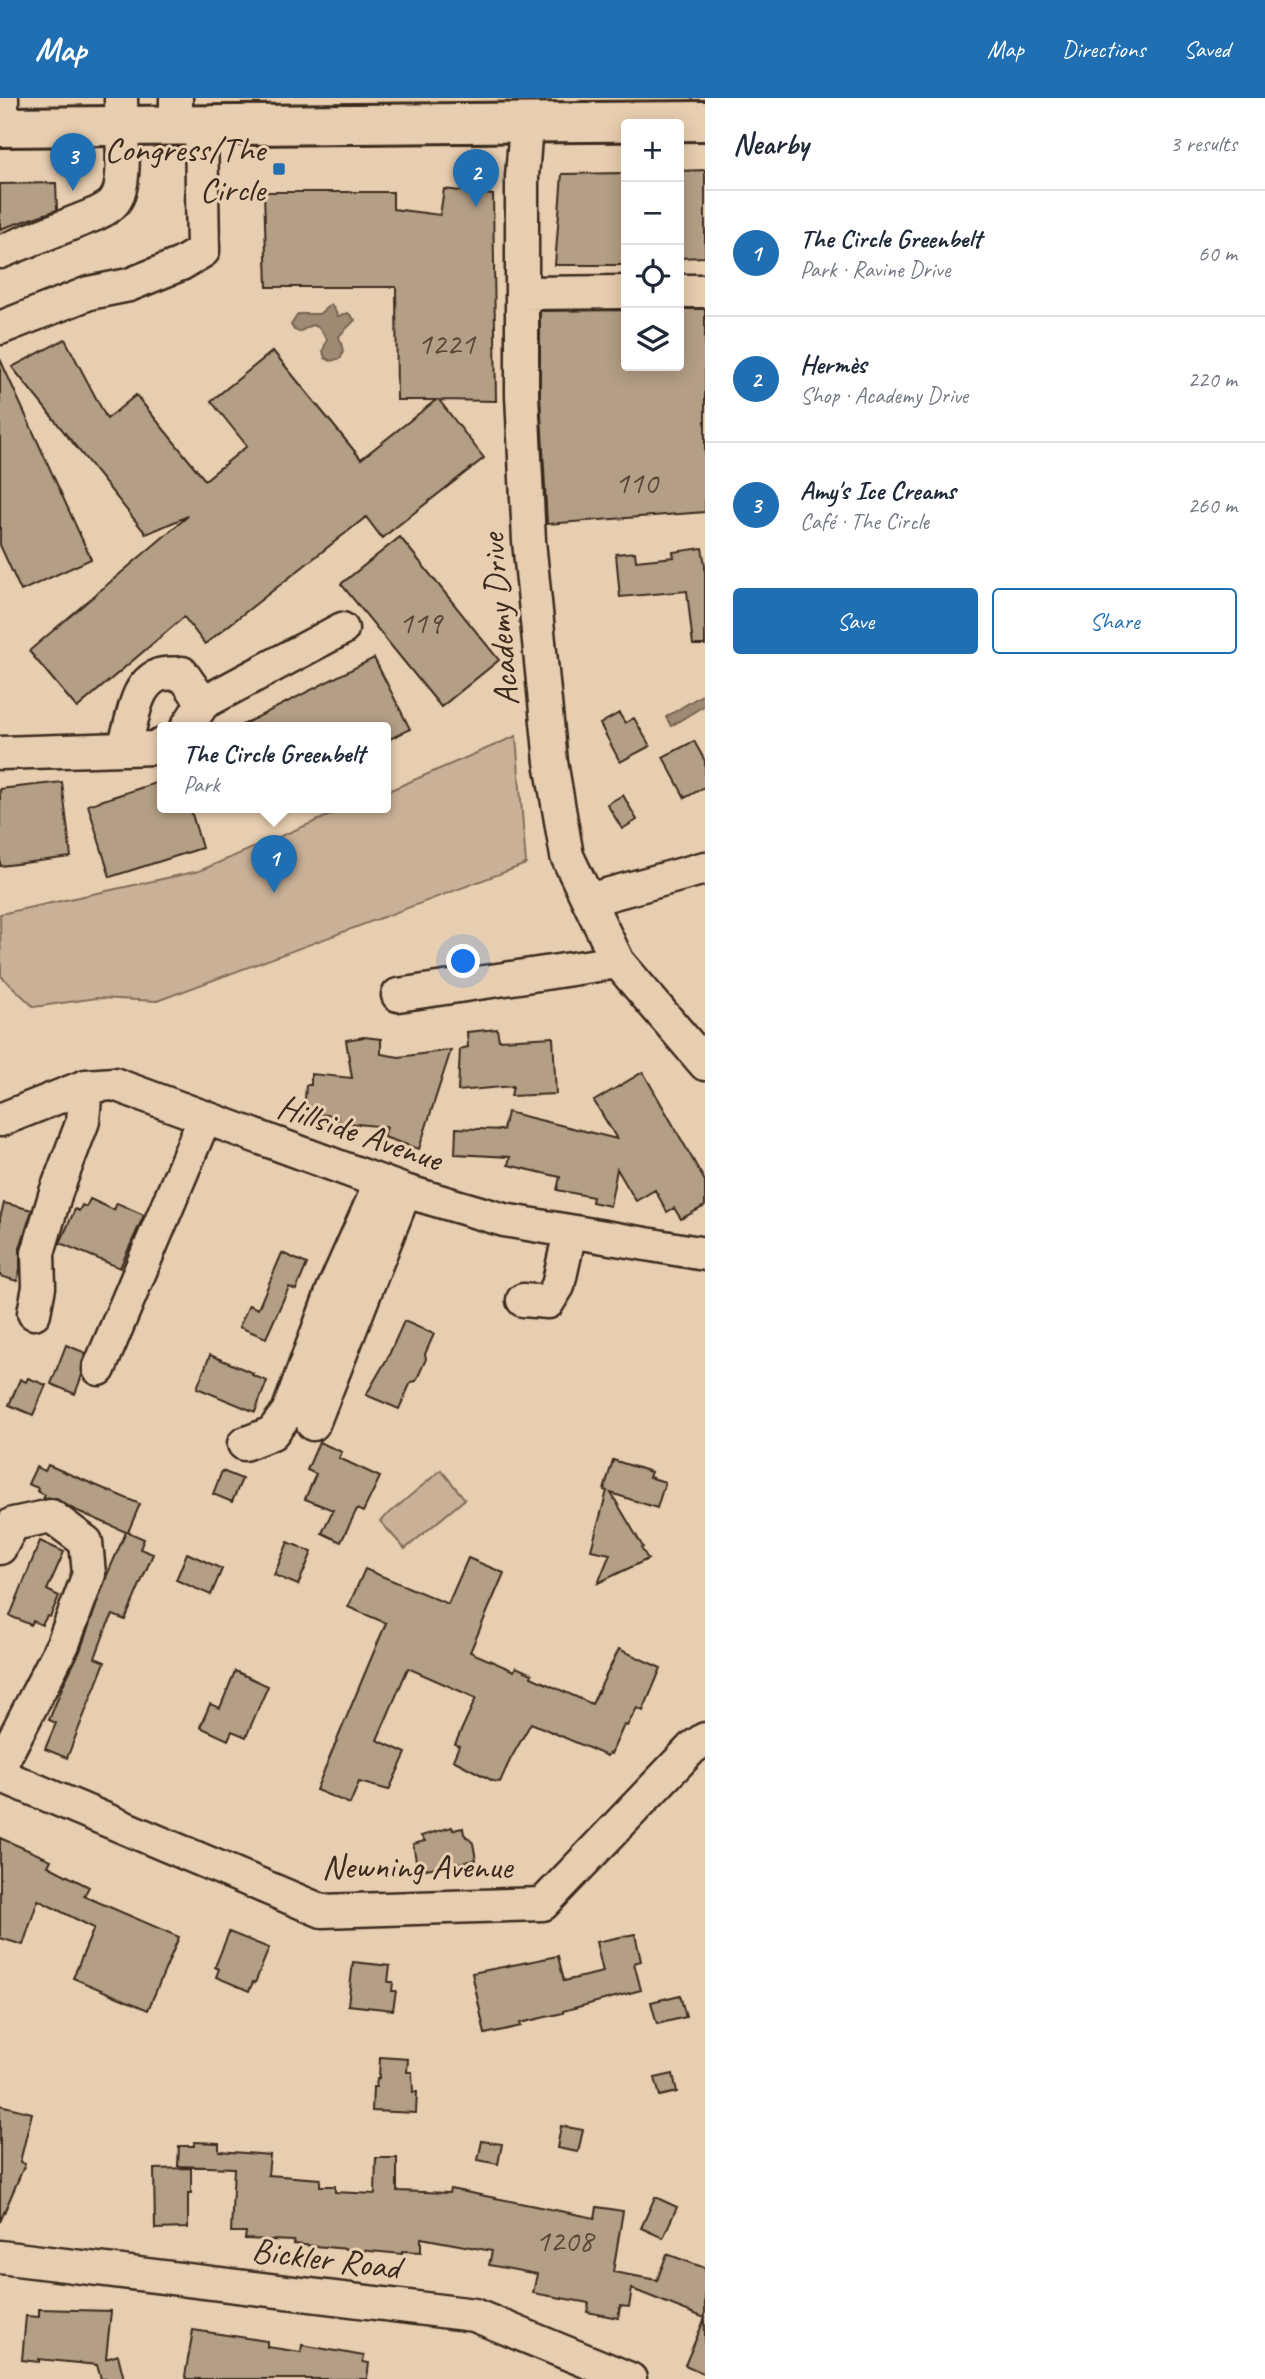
<!DOCTYPE html>
<html lang="en">
<head>
<meta charset="utf-8">
<style>
	body { margin:0; font-family:Caveat,sans-serif; background:#f6f6f7; color:#1f2937 }
	.controls { position:absolute; right:21px; top:21px; display:grid; overflow:hidden; border-radius:7px; box-shadow:0 4px 18px #0003 }
	.controls button { width:63px; height:63px; display:grid; place-items:center; padding:0; border:0; border-bottom:2px solid #e0e1e3; background:#fff; color:#1f2937; font:35px sans-serif }
	.you { position:absolute; left:464px; top:864px; width:24px; height:24px; margin:-18px; border:5px solid #fff; border-radius:50%; background:#1a73e8; box-shadow:0 0 0 10px #1a73e833 }
	.badge { display:grid; place-items:center; width:46px; height:46px; border-radius:50%; background:#1f6fb2; color:#fff; font-size:23px; font-weight:700 }
	.pin { position:absolute; translate:-50% -58px; filter:drop-shadow(0 2px 4px #0008) }
	.pin::after { content:''; position:absolute; top:37px; width:24px; height:21px; background:inherit; clip-path:polygon(0 0,100% 0,50% 100%) }
	.popup { position:absolute; left:157px; top:624px; width:234px; height:91px; box-sizing:border-box; display:grid; place-content:center; border-radius:7px; background:#fff; filter:drop-shadow(0 2px 5px #0005); font-size:23px; white-space:nowrap; color:#747a83 }
	.popup b { font-size:26px; color:#1f2937 }
	.popup::after { content:''; position:absolute; left:50%; top:100%; margin-left:-14px; border:14px solid transparent; border-top-color:#fff }
	.list { margin:0; padding:0; list-style:none }
	h2 { display:flex; justify-content:space-between; align-items:center; height:91px; margin:0; padding:0 28px; font-size:30px }
	h2 small { font-size:23px; font-weight:400; color:#747a83 }
	.list li { display:grid; grid-template-columns:46px 1fr auto; gap:21px; align-items:center; box-sizing:border-box; height:126px; padding:0 28px; border-top:2px solid #e0e1e3 }
	.list b { display:block; font-size:26px; white-space:nowrap }
	.list p { margin:0; font-size:23px; white-space:nowrap; color:#747a83 }
	.list em { font-size:23px; font-style:normal; color:#747a83 }
	.actions { display:flex; gap:14px; padding:21px 28px }
	.actions a { flex:1; padding:16px 0; border:2px solid #1f6fb2; border-radius:7px; text-align:center; font-size:24px; color:#1f6fb2 }
	.actions .main { background:#1f6fb2; color:#fff }
	.icon { flex:none; width:38px; height:38px; fill:none; stroke:currentColor; stroke-width:2; stroke-linecap:round; stroke-linejoin:round }
	.map { position:relative; flex:none; width:705px; height:2281px; overflow:hidden }
	header { display:flex; align-items:center; gap:42px; box-sizing:border-box; height:98px; padding:0 35px; background:#1f6fb2; color:#fff }
	header strong { font-size:33px }
	nav { display:flex; gap:38px; margin-inline-start:auto; font-size:24px }
	main { display:flex }
	aside { flex:1; background:#fff }
	.map>svg:first-child { display:block }
	.green { fill:#c9b096; stroke:#826d5a; stroke-width:2 }
	.water { fill:#9f8a73; stroke:#776451; stroke-width:2 }
	.building { fill:#b49e85; stroke:#3b2a1e; stroke-width:2 }
	.lines { fill:none; stroke-linecap:round; stroke-linejoin:round }
	.minor-casing { stroke:#3b2a1e; stroke-width:37 }
	.major-casing { stroke:#3b2a1e; stroke-width:44 }
	.minor { stroke:#e8ceb0; stroke-width:32 }
	.major { stroke:#e8ceb0; stroke-width:38 }
	.poi-dot { fill:#1f6fb2; stroke:#e8ceb0; stroke-width:2.5 }
	.labels { text-anchor:middle; stroke-width:6; stroke-linejoin:round; paint-order:stroke }
	.number-label { font-size:32px; fill:#594738 }
	.poi-label { font-size:35px; fill:#3b2a1e; stroke:#e8ceb0; text-anchor:end }
	.street-label { font-size:35px; fill:#3b2a1e; stroke:#e8ceb0 }
</style>
</head>
<body>
<header>
<strong>Map</strong>
<nav><a>Map</a><a>Directions</a><a>Saved</a></nav>
</header>
<main>
<div class="map">
<svg width="705" height="2281" viewBox="0 0 705 2281">
	<rect width="100%" height="100%" fill="#e8ceb0"/>
	<filter id="ink" filterUnits="userSpaceOnUse"><feTurbulence type="fractalNoise" baseFrequency=".0143" numOctaves="2"/><feDisplacementMap in="SourceGraphic" scale="14" xChannelSelector="R" yChannelSelector="G"/><feConvolveMatrix kernelMatrix="1 2 1 2 8 2 1 2 1" color-interpolation-filters="sRGB"/></filter>
	<g filter="url(#ink)">
		<path class="green" d="M 516,638 L 526,766 L 157,903 L 97,900 L 34,909 L 1,878 L 0,816 L 199,773 L 349,709 L 386,709 L 386,694 Z
			M 441,1372 L 465,1401 L 405,1451 L 380,1423 Z"/>
		<path class="water" d="M 331,206 L 338,218 L 348,215 L 355,222 L 339,238 L 343,253 L 341,260 L 331,263 L 325,260 L 323,253 L 327,241 L 318,229 L 312,227 L 299,234 L 294,232 L 291,227 L 298,216 L 319,216 Z
			M 705,595 L 705,607 L 671,628 L 666,619 Z"/>
		<path class="building" d="M 705,72 L 705,159 L 679,160 L 679,73 Z
			M 626,75 L 626,167 L 555,167 L 562,76 Z
			M 56,85 L 57,112 L 0,131 L 0,86 Z
			M 444,91 L 493,97 L 496,303 L 439,302 L 484,360 L 382,440 L 366,419 L 205,546 L 184,519 L 77,610 L 29,553 L 188,418 L 146,436 L 12,269 L 65,241 L 107,321 L 136,297 L 205,382 L 247,348 L 211,303 L 273,253 L 361,361 L 436,302 L 397,302 L 396,189 L 267,189 L 264,94 L 393,94 L 393,111 L 440,117 Z
			M 679,211 L 705,211 L 705,414 L 547,426 L 540,297 L 540,213 L 626,212 L 626,268 L 679,268 Z
			M 0,261 L 91,461 L 21,493 L 0,447 Z
			M 400,439 L 499,562 L 441,609 L 341,486 Z
			M 702,450 L 705,467 L 705,547 L 693,547 L 687,493 L 620,499 L 616,456 L 635,454 L 636,463 L 674,459 L 673,454 Z
			M 374,560 L 410,631 L 386,643 L 386,629 L 238,629 Z
			M 619,615 L 625,625 L 634,620 L 650,648 L 620,664 L 600,626 Z
			M 694,643 L 705,663 L 705,689 L 685,700 L 663,659 Z
			M 162,683 L 162,709 L 190,709 L 202,750 L 110,779 L 88,707 Z
			M 62,684 L 71,759 L 0,768 L 0,691 Z
			M 623,697 L 637,722 L 622,731 L 607,706 Z
			M 497,931 L 499,942 L 553,939 L 556,996 L 511,998 L 513,988 L 458,993 L 460,951 L 468,949 L 467,934 Z
			M 364,939 L 381,941 L 381,956 L 399,959 L 451,952 L 419,1051 L 384,1039 L 387,1029 L 338,1024 L 338,1018 L 304,1015 L 306,987 L 311,987 L 311,976 L 352,980 L 346,942 Z
			M 643,974 L 705,1083 L 705,1108 L 681,1121 L 674,1110 L 667,1114 L 655,1092 L 636,1103 L 617,1071 L 610,1108 L 592,1104 L 593,1099 L 557,1092 L 560,1079 L 508,1067 L 510,1059 L 455,1056 L 456,1030 L 503,1032 L 507,1014 L 617,1041 L 594,1003 Z
			M 90,1101 L 114,1112 L 117,1105 L 144,1117 L 120,1170 L 60,1145 L 75,1111 L 79,1113 L 82,1107 L 86,1109 Z
			M 4,1105 L 32,1112 L 20,1150 L 20,1172 L 17,1183 L 0,1178 L 0,1120 Z
			M 282,1155 L 307,1166 L 296,1192 L 289,1189 L 266,1240 L 239,1229 L 249,1207 L 258,1211 Z
			M 404,1223 L 434,1236 L 425,1256 L 426,1261 L 416,1283 L 411,1284 L 399,1311 L 366,1297 L 388,1259 Z
			M 66,1247 L 86,1255 L 82,1265 L 82,1277 L 75,1296 L 51,1286 Z
			M 210,1257 L 253,1275 L 252,1277 L 267,1283 L 255,1314 L 197,1290 Z
			M 28,1280 L 46,1287 L 33,1317 L 9,1307 L 20,1281 L 26,1284 Z
			M 319,1344 L 342,1354 L 339,1360 L 380,1379 L 363,1414 L 357,1411 L 341,1444 L 322,1435 L 333,1412 L 305,1401 L 316,1376 L 307,1372 Z
			M 613,1362 L 651,1374 L 649,1379 L 665,1384 L 657,1410 L 611,1395 L 643,1449 L 641,1450 L 648,1461 L 598,1485 L 610,1456 L 591,1452 L 607,1393 L 604,1392 Z
			M 48,1367 L 140,1406 L 128,1434 L 144,1441 L 140,1451 L 153,1456 L 125,1522 L 113,1517 L 107,1528 L 95,1560 L 105,1564 L 67,1660 L 45,1651 L 56,1625 L 49,1622 L 64,1585 L 80,1553 L 107,1477 L 126,1434 L 73,1411 L 55,1400 L 43,1401 L 45,1397 L 37,1393 L 38,1390 L 28,1386 L 36,1369 L 45,1373 Z
			M 222,1373 L 242,1381 L 232,1404 L 213,1396 Z
			M 40,1443 L 64,1454 L 47,1492 L 59,1498 L 50,1519 L 47,1518 L 42,1527 L 33,1523 L 31,1527 L 10,1518 Z
			M 288,1444 L 312,1454 L 298,1487 L 274,1477 Z
			M 187,1455 L 222,1471 L 211,1497 L 176,1482 Z
			M 468,1460 L 504,1475 L 470,1554 L 514,1573 L 516,1569 L 532,1576 L 531,1579 L 592,1606 L 619,1551 L 661,1570 L 643,1613 L 637,1610 L 627,1628 L 624,1627 L 611,1656 L 609,1655 L 607,1658 L 531,1625 L 510,1662 L 500,1684 L 493,1683 L 453,1662 L 459,1648 L 455,1646 L 476,1600 L 408,1570 L 377,1642 L 406,1655 L 389,1692 L 359,1684 L 350,1706 L 316,1692 L 386,1525 L 348,1509 L 365,1471 L 448,1506 Z
			M 235,1573 L 268,1588 L 246,1639 L 232,1633 L 228,1642 L 200,1629 L 210,1606 L 220,1610 Z
			M 452,1729 L 453,1732 L 463,1730 L 464,1736 L 473,1745 L 476,1762 L 426,1771 L 425,1767 L 417,1768 L 413,1746 L 425,1743 L 421,1738 Z
			M 0,1740 L 51,1762 L 48,1768 L 89,1789 L 84,1798 L 179,1839 L 148,1912 L 73,1880 L 94,1830 L 38,1802 L 23,1847 L 0,1840 Z
			M 229,1834 L 269,1850 L 255,1885 L 253,1884 L 249,1893 L 216,1879 L 219,1871 L 215,1869 Z
			M 635,1836 L 641,1863 L 634,1865 L 641,1892 L 563,1913 L 563,1915 L 520,1925 L 521,1928 L 485,1936 L 472,1875 L 558,1858 L 564,1883 L 603,1874 L 596,1844 Z
			M 353,1864 L 390,1868 L 388,1884 L 393,1884 L 392,1893 L 396,1893 L 393,1912 L 348,1907 Z
			M 680,1897 L 686,1919 L 657,1926 L 651,1904 Z
			M 380,1959 L 408,1961 L 407,1974 L 412,1974 L 413,1994 L 417,1994 L 416,2015 L 372,2013 L 373,1989 L 376,1989 L 377,1981 L 379,1980 Z
			M 673,1976 L 677,1994 L 660,1998 L 655,1980 Z
			M 0,2007 L 32,2015 L 20,2064 L 25,2066 L 0,2124 Z
			M 561,2028 L 583,2032 L 578,2054 L 557,2050 Z
			M 482,2043 L 502,2046 L 498,2066 L 478,2062 Z
			M 194,2044 L 219,2045 L 219,2053 L 270,2057 L 268,2077 L 320,2081 L 320,2088 L 335,2088 L 335,2094 L 375,2096 L 376,2060 L 397,2060 L 397,2093 L 449,2095 L 450,2091 L 595,2120 L 597,2109 L 623,2113 L 613,2174 L 657,2182 L 667,2156 L 705,2170 L 705,2276 L 685,2267 L 705,2220 L 632,2191 L 629,2209 L 620,2208 L 618,2220 L 587,2214 L 589,2205 L 533,2195 L 537,2176 L 489,2167 L 492,2153 L 421,2140 L 421,2154 L 402,2153 L 402,2156 L 293,2146 L 294,2143 L 245,2141 L 246,2134 L 231,2134 L 234,2070 L 178,2068 L 179,2048 L 194,2048 Z
			M 191,2070 L 191,2095 L 188,2095 L 188,2130 L 155,2131 L 154,2071 Z
			M 655,2099 L 677,2109 L 663,2140 L 641,2130 Z
			M 39,2211 L 111,2213 L 106,2261 L 118,2257 L 124,2281 L 101,2281 L 97,2267 L 39,2261 L 39,2264 L 22,2262 L 26,2218 L 39,2219 Z
			M 193,2232 L 267,2243 L 267,2249 L 301,2254 L 302,2247 L 364,2258 L 363,2264 L 369,2265 L 367,2281 L 187,2281 L 185,2278 Z"/>
		<g class="lines">
			<g class="minor-casing">
				<path id="minor" d="M 2,0 L 2,29
					M 526,26 L 522,79 L 522,297 L 529,443 L 551,664 L 567,758 L 618,864 L 705,966
					M 176,28 L 176,0
					M 0,154 L 96,116 C 104,112 113,108 117,99 C 127,82 121,23 121,0
					M 679,193 L 705,193
					M 523,195 L 626,194
					M 0,230 L 89,195 L 129,187 L 181,166 L 203,153 L 201,28
					M 187,629 L 203,605 L 342,531
					M 122,651 C 135,627 131,589 159,577 C 165,575 175,576 182,575 L 203,605
					M 0,655 L 155,650 L 162,647
					M 588,802 L 705,770
					M 398,897 L 618,864
					M 0,1022 L 86,988 L 114,986 L 405,1093 L 504,1122 L 705,1156
					M 523,1202 L 548,1204 L 558,1188 L 570,1134
					M 34,1215 L 39,1189 L 38,1155 L 56,1094 L 83,1023 L 86,988
					M 99,1271 L 205,1019
					M 313,1326 L 405,1093
					M 244,1346 L 272,1335 L 288,1314 L 333,1192 L 381,1084
					M 0,1450 L 13,1426 L 51,1418 L 86,1444 L 89,1476 L 63,1546 L 0,1668
					M 0,1677 L 322,1813 L 543,1806 L 692,1650 L 705,1641
					M 0,2159 L 474,2217 L 630,2281"/>
			</g>
			<g class="major-casing">
				<path id="major" d="M 0,29 L 705,23"/>
			</g>
			<use href="#minor" class="minor"/>
			<use href="#major" class="major"/>
		</g>
	</g>
	<rect class="poi-dot" x="272" y="64" width="14" height="14" rx="3.5"/>
	<g class="labels">
		<g class="number-label">
			<text x="446" y="256">1221</text>
			<text x="636" y="395">110</text>
			<text x="420" y="535">119</text>
			<text x="564" y="2153">1208</text>
		</g>
		<g class="poi-label">
			<text x="265" y="63">Congress/The<tspan x="265" dy="40">Circle</tspan></text>
		</g>
		<g class="street-label">
			<text transform="translate(499 522) rotate(-95)" y="12">Academy Drive</text>
			<text transform="translate(360 1034) rotate(19)" y="12">Hillside Avenue</text>
			<text x="417" y="1780">Newning Avenue</text>
			<text transform="translate(326 2160) rotate(7)" y="12">Bickler Road</text>
		</g>
	</g>
</svg>
<div class="controls">
<button>+</button>
<button>−</button>
<button><svg class="icon" aria-label="locate" viewBox="0 0 24 24"><circle cx="12" cy="12" r="6"/><path d="M12 2v4M12 18v4M2 12h4M18 12h4"/></svg></button>
<button><svg class="icon" aria-label="layers" viewBox="0 0 24 24"><path d="M12 4l9 5-9 5-9-5zM3 14l9 5 9-5"/></svg></button>
</div>
<div class="you"></div>
<div class="pin badge" style="left:274px;top:795px">1</div>
<div class="popup"><b>The Circle Greenbelt</b>Park</div>
<div class="pin badge" style="left:476px;top:109px">2</div>
<div class="pin badge" style="left:73px;top:93px">3</div>
</div>
<aside>
<h2>Nearby<small>3 results</small></h2>
<ul class="list">
<li><span class="badge">1</span><div><b>The Circle Greenbelt</b><p>Park · Ravine Drive</p></div><em>60 m</em></li>
<li><span class="badge">2</span><div><b>Hermès</b><p>Shop · Academy Drive</p></div><em>220 m</em></li>
<li><span class="badge">3</span><div><b>Amy's Ice Creams</b><p>Café · The Circle</p></div><em>260 m</em></li>
</ul>
<div class="actions"><a class="main">Save</a><a>Share</a></div>
</aside>
</main>
</body>
</html>
